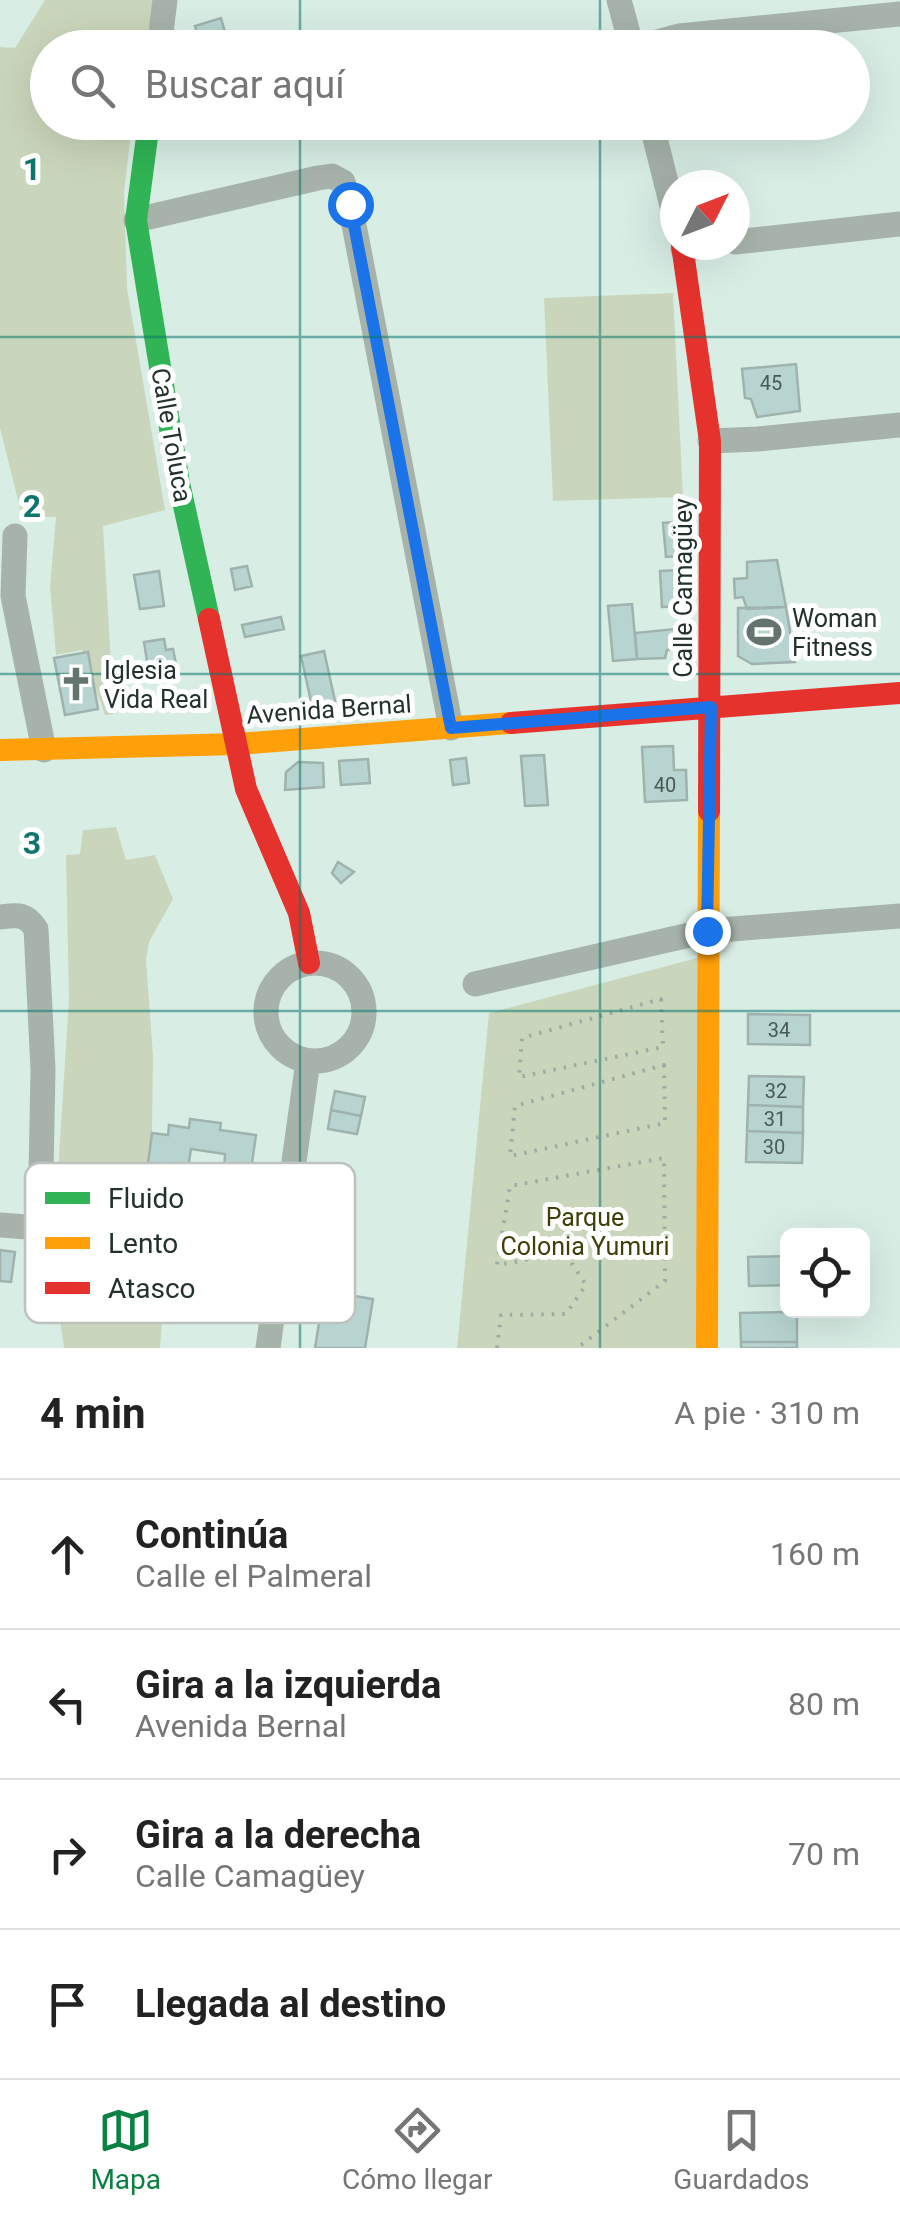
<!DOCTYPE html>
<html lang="es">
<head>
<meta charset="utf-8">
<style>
	body { margin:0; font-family:Roboto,sans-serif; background:#f6f6f6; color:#222 }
	.controls { position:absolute; right:30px; bottom:30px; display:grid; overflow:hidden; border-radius:15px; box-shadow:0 10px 40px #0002 }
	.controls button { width:90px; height:90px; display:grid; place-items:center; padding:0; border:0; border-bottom:2px solid #e0e0e0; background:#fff; color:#222; font:50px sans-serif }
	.compass { position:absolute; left:660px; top:170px; width:90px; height:90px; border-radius:50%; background:#fff; box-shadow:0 10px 40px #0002; rotate:48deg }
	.stop { position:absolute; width:30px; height:30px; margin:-22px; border:8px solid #1a73e8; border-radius:50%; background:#fff }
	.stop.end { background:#1a73e8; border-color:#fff; box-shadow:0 2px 10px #0008 }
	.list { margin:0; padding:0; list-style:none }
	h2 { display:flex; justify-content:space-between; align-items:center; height:130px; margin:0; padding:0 40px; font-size:42px }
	h2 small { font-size:32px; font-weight:400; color:#767676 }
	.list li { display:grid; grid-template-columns:65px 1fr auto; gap:30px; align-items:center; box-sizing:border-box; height:150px; padding:0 40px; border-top:2px solid #e0e0e0 }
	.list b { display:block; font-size:38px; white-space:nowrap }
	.list p { margin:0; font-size:32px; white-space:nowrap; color:#767676 }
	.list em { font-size:32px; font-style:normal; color:#767676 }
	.icon { flex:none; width:55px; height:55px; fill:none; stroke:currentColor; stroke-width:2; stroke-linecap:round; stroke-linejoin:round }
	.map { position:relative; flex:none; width:900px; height:1348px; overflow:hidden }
	.search { position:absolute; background:#fff; box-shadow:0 10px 40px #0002; left:30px; right:30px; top:30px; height:110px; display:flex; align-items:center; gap:25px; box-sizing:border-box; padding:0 35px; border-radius:55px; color:#767676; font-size:38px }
	.sheet { height:730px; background:#fff }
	nav { display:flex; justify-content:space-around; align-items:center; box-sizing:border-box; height:140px; border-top:2px solid #e0e0e0; background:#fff; font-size:28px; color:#767676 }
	nav a { display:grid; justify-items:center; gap:5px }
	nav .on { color:#0b8043 }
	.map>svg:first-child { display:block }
	.green { fill:#cad6bb }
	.building { fill:#b7d4d0; stroke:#9fb2ae; stroke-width:2.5 }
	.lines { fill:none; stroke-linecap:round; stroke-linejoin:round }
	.path { stroke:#9eaba4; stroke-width:4; stroke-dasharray:2.5 8; stroke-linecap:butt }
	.street { stroke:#a7b3aa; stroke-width:25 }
	.fast { stroke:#30b455; stroke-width:22 }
	.slow { stroke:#ff9f0a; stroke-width:22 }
	.jam { stroke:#e5322d; stroke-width:22 }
	.route { stroke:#1a73e8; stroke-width:12 }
	.grid { fill:none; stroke:#0f766e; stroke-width:2.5; stroke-opacity:0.55 }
	.labels { text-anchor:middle; stroke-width:10; stroke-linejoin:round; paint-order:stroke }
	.number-label { font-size:20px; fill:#475a55 }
	.street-label { font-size:25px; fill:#22322c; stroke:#fff }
	.poi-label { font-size:25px; fill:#22322c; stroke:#fff; text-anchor:start }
	.park-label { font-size:25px; fill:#3e4107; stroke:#fff }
	.key { fill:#fff; stroke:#bdc2c0; stroke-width:2.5 }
	.key-label { font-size:28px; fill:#22322c }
	.grid-label { font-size:32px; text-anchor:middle; font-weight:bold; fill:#0f766e; stroke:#fff; stroke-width:10; stroke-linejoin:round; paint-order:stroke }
</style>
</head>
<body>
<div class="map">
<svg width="900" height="1348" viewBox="0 0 900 1348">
	<rect width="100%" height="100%" fill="#d8eee5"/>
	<path class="green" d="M 45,0 L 154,0 L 145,47 L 48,48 L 48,122 L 132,123 L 124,193 L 127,288 L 165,510 L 103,526 L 114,714 L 105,715 L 82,650 L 56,655 L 50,586 L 56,517 L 22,516 L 0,428 L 0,47 L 15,48 Z
		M 673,293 L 683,497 L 553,501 L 544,298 Z
		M 116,827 L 126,860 L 155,855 L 173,899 L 149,942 L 146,960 L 153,1056 L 152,1133 L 144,1200 L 56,1203 L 69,999 L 66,855 L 80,854 L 83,830 Z
		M 701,957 L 700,1348 L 457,1348 L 489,1013 Z
		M 66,1258 L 117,1262 L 116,1281 L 144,1284 L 163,1307 L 160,1348 L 64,1348 L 59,1313 Z"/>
	<path class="building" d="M 221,18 L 227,39 L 201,46 L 195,26 Z
		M 796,364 L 800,411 L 757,417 L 751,399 L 745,398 L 742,369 Z
		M 689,521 L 692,555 L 666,557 L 663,523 Z
		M 777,560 L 786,607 L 747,609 L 743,597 L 735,598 L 734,579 L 747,578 L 747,562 Z
		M 247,566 L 252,586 L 235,590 L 231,569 Z
		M 681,570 L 682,587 L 690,587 L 691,606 L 662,607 L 660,571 Z
		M 159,571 L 164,606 L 140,609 L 134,575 Z
		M 632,604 L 637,659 L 613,661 L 608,606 Z
		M 786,607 L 795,662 L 752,664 L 738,656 L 738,608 Z
		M 281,617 L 284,629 L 245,637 L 242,625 Z
		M 685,628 L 687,648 L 667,650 L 665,658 L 637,659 L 635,633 Z
		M 164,639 L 166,650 L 173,649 L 177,669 L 149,674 L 144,642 Z
		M 324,651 L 335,701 L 312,706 L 301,656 Z
		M 88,652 L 98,709 L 65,715 L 54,658 Z
		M 673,746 L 674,770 L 686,770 L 687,800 L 645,802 L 642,747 Z
		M 544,755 L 548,805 L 525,806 L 521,756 Z
		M 466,758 L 469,783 L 453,785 L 450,760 Z
		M 368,759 L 370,783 L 341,785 L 339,761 Z
		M 298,762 L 323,763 L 324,787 L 285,790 L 286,772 Z
		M 338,862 L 354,872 L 341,883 L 332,873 Z
		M 748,1014 L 810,1015 L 810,1045 L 748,1044 Z
		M 749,1076 L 804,1077 L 803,1107 L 748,1105 Z
		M 335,1091 L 365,1097 L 361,1116 L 331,1110 Z
		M 748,1105 L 803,1107 L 803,1133 L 747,1131 Z
		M 331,1110 L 361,1116 L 357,1134 L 328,1129 Z
		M 190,1119 L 221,1123 L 220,1130 L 256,1135 L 250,1177 L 224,1174 L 225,1154 L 191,1149 L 188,1168 L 148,1163 L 152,1133 L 168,1135 L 169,1125 L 189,1128 Z
		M 747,1131 L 803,1133 L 802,1163 L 746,1162 Z
		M 148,1163 L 250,1177 L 251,1192 L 216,1189 L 214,1217 L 176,1214 L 178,1187 L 152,1185 L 151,1201 L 144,1200 Z
		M 0,1250 L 15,1252 L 11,1282 L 0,1281 Z
		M 788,1256 L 788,1285 L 749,1286 L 748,1257 Z
		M 324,1291 L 373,1299 L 365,1348 L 315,1348 Z
		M 797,1312 L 797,1342 L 741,1342 L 740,1313 Z
		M 741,1342 L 797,1342 L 797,1348 L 741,1348 Z"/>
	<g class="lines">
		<path class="path" d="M 661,999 L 663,1047 L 519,1077 L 522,1038 Z
			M 664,1065 L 665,1123 L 510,1156 L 515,1106 Z
			M 497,1348 L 501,1315 L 566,1314 L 586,1285 L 565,1253 L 497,1265 L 510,1186 L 664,1158 L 665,1281 L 577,1348"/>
		<path class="street" d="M 619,0 L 632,48
			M 159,48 L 165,0
			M 635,48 L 679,36 L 900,14
			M 651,122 L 675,218
			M 136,220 L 318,178 L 332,176 L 343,182 L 350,204 L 451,728
			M 735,242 L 900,224
			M 683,249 L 711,245
			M 710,441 L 758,439 L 900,425
			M 15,536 L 13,596 L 44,750
			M 0,917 C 18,915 25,913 36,929 L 43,1069 L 40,1227
			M266 1012a49 49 0 1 1 98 0a49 49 0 1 1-98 0Z
			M 475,984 L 707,931 L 900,916
			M 0,1225 L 280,1246
			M 268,1348 L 308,1061"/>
		<path class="fast" d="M 149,122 L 136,220 L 179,483 L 209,619"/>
		<path class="slow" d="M 0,750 L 238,744 L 511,723
			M 707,1348 L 709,811"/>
		<path class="jam" d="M 682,245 L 710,441 L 709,811
			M 209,619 L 246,789 L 299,913 L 309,963
			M 511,723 L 900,693"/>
	</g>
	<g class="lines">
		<path class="route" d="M 350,204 L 451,728 L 711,707 L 707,931"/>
	</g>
	<path class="grid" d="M 300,0 L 300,48M 600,0 L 600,48M 300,122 L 300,1348M 600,122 L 600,1348M 0,337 L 900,337M 0,674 L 900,674M 0,1011 L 900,1011"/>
	<defs>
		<g id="stadium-bare" transform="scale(2.7)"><path d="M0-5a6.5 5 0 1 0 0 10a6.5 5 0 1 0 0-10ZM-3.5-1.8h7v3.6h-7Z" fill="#62746d" stroke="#fff" stroke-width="2.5" paint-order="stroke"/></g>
		<g id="church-bare" transform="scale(2.7)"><path d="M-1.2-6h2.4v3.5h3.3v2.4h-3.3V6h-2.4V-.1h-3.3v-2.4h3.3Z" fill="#62746d" stroke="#fff" stroke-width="2.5" paint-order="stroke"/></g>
	</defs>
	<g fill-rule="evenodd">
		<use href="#stadium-bare" x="764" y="632"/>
		<use href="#church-bare" x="76" y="684"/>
	</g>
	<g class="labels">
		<g class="number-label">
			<text x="771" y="390">45</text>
			<text x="665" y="792">40</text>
			<text x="779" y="1037">34</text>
			<text x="776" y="1098">32</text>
			<text x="775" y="1126">31</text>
			<text x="774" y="1154">30</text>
		</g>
		<g class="street-label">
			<text transform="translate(172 435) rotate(80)" y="9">Calle Toluca</text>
			<text transform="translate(683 588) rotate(-90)" y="9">Calle Camagüey</text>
			<text transform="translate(329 709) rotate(-4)" y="9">Avenida Bernal</text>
		</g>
		<g class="poi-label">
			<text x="792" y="627">Woman<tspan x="792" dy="29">Fitness</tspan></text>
			<text x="104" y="679">Iglesia<tspan x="104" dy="29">Vida Real</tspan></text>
		</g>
		<g class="park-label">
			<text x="585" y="1226">Parque<tspan x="585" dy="29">Colonia Yumuri</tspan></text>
		</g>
	</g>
	<rect x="25" y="1163" width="330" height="160" rx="15" class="key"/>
	<rect x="45" y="1192" width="45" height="12" fill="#30b455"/>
	<rect x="45" y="1237" width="45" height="12" fill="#ff9f0a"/>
	<rect x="45" y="1282" width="45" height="12" fill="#e5322d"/>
	<g class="key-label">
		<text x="108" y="1208">Fluido</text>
		<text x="108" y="1253">Lento</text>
		<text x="108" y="1298">Atasco</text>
	</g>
	<g class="grid-label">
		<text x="32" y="180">1</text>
		<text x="32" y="517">2</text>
		<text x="32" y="854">3</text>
	</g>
</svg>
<div class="controls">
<button><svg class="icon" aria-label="locate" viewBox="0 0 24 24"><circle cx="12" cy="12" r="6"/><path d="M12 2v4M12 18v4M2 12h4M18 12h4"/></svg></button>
</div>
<svg class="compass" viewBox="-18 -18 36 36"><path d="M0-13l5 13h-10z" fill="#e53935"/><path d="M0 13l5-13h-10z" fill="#767676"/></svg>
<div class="stop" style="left:350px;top:204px"></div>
<div class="stop end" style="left:707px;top:931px"></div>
<div class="search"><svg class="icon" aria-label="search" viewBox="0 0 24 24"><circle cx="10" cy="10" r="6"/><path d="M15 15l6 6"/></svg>Buscar aquí</div>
</div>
<section class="sheet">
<h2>4 min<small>A pie · 310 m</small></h2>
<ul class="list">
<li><svg class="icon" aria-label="ahead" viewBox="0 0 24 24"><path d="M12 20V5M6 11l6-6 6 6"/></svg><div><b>Continúa</b><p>Calle el Palmeral</p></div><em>160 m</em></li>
<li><svg class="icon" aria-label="left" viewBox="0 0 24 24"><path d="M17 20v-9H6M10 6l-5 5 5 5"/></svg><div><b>Gira a la izquierda</b><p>Avenida Bernal</p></div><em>80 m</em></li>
<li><svg class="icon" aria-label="right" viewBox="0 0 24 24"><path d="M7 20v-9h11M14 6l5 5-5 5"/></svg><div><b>Gira a la derecha</b><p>Calle Camagüey</p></div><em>70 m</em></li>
<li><svg class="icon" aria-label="arrive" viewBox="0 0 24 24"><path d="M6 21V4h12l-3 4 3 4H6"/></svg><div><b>Llegada al destino</b></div></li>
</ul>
</section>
<nav>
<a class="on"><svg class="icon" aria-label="map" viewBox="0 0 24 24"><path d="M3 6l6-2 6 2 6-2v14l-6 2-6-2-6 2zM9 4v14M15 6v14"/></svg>Mapa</a>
<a><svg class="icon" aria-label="directions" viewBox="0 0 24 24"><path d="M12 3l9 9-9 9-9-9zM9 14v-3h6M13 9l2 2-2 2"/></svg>Cómo llegar</a>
<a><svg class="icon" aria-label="saved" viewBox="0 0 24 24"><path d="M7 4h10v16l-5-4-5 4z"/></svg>Guardados</a>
</nav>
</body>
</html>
